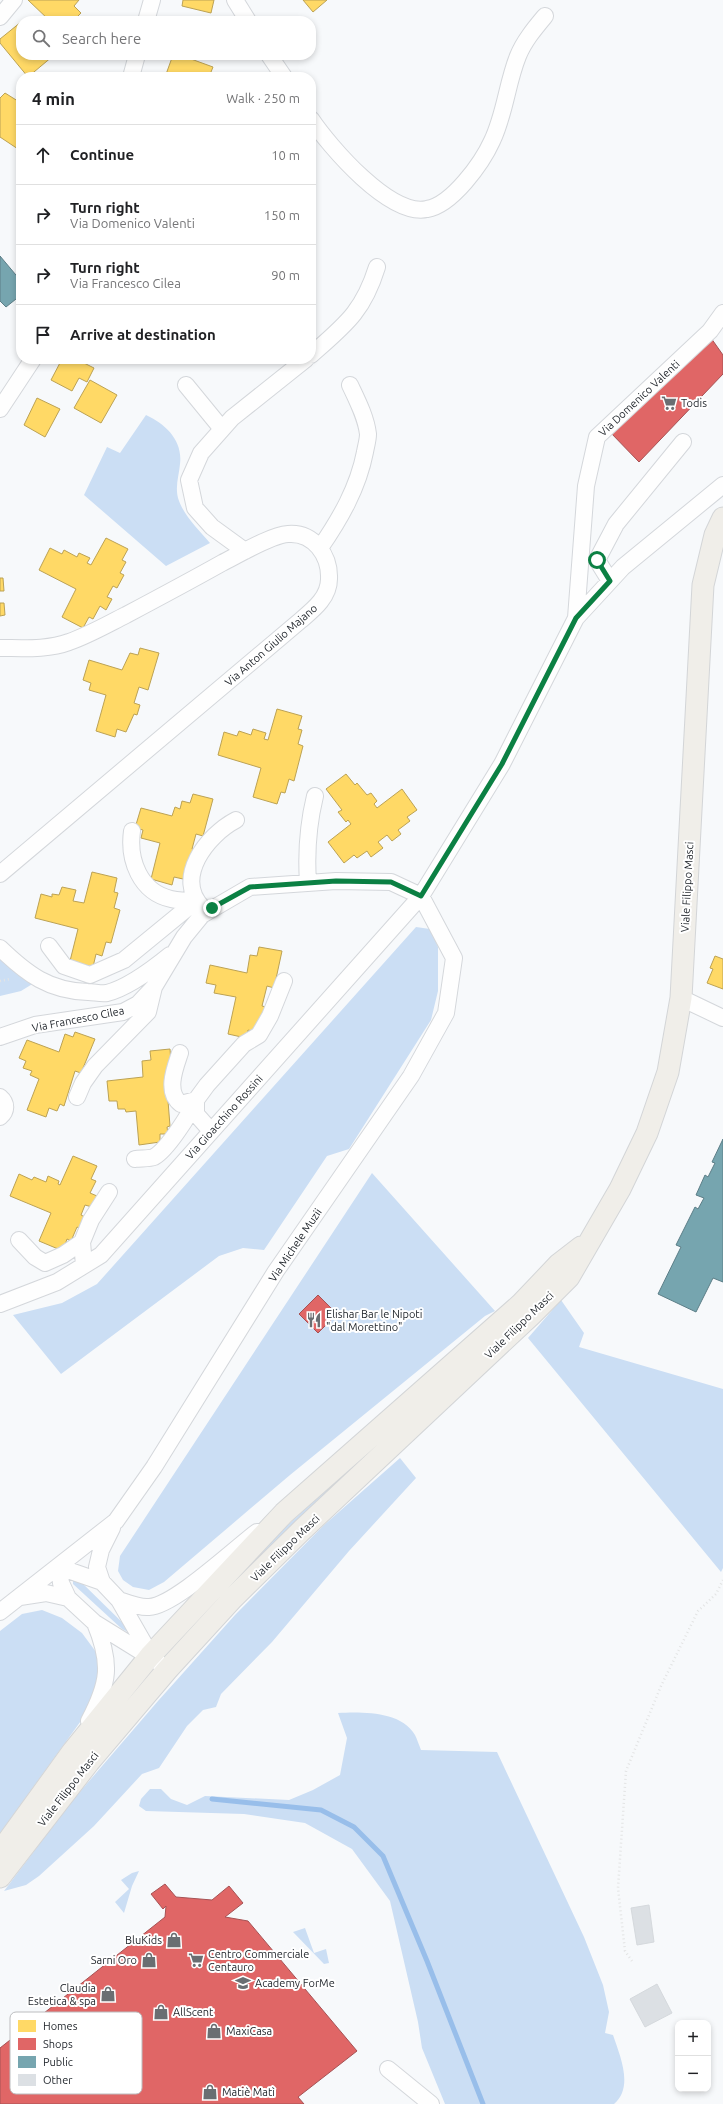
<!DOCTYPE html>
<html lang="en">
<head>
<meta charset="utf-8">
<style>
	body { margin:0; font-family:Ubuntu,sans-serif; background:#f6f6f6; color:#202124 }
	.controls { position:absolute; right:12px; bottom:12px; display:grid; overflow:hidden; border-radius:8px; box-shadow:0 2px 6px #0003 }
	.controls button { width:36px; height:36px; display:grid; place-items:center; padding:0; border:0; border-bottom:1px solid #e0e0e0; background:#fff; color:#202124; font:20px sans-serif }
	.stop { position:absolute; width:12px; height:12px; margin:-9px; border:3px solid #0b8043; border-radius:50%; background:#fff }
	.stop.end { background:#0b8043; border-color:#fff; box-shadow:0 1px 4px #0008 }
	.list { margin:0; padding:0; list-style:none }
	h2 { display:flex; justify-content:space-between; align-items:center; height:52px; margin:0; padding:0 16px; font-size:17px }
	h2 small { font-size:13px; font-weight:400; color:#757577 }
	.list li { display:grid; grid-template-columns:26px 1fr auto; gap:12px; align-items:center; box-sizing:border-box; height:60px; padding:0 16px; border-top:1px solid #e0e0e0 }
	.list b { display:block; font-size:15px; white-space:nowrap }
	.list p { margin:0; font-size:13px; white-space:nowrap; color:#757577 }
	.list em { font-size:13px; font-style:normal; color:#757577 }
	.icon { flex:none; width:22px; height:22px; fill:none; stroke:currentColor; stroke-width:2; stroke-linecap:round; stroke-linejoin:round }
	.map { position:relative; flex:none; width:723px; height:2104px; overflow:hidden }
	.search { position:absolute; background:#fff; box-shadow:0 2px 6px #0003; left:16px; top:16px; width:300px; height:44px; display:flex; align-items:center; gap:10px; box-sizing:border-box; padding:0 14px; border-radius:16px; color:#757577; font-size:15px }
	.panel { position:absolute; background:#fff; box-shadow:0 2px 6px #0003; left:16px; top:72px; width:300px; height:292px; border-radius:16px }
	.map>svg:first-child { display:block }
	.green { fill:#cbdef4 }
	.homes { fill:#ffd966; stroke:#bca254 }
	.shops { fill:#e06666; stroke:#a65254 }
	.public { fill:#76a5af; stroke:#5c7e87 }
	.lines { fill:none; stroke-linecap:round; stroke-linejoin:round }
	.stream { stroke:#98beea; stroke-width:5 }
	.building { fill:#dce0e4; stroke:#d5d9dd }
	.minor-casing { stroke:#d4d7db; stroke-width:18 }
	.major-casing { stroke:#d3d5d7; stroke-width:23 }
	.path { stroke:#e3e4e4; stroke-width:2.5; stroke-dasharray:1 3; stroke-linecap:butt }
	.minor { stroke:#fefefe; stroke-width:16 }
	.major { stroke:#f0eee9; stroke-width:21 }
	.route { stroke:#0b8043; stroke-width:5 }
	.labels { text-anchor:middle; stroke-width:4; stroke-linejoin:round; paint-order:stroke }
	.street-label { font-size:11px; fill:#1e2329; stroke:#fff }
	.poi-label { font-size:11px; fill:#1e2329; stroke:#fff; text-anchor:start }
	.key { fill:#fff; stroke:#bcbdbf; stroke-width:1 }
	.key-label { font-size:11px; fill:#1e2329 }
</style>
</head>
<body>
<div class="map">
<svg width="723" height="2104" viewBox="0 0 723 2104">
	<rect width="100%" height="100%" fill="#f7f9fb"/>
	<path class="green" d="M 146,415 C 166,424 183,441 180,464 C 179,476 175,485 178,498 C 183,515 199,530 210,543 L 166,566 L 84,495 L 107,447 L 120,453 Z
		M 416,927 L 430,929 L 438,947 L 438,991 L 431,1020 L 349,1149 L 327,1156 L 264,1250 L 243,1248 L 219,1256 L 61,1374 L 13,1315 L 62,1303 L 97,1284 Z
		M 0,955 L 34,983 L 21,991 L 0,996 Z
		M 372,1173 L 495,1311 L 485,1316 L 290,1475 L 164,1582 L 149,1590 L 133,1587 L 123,1580 L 118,1571 L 120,1556 Z
		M 561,1300 L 584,1333 L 579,1347 L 723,1389 L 723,1568 L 721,1572 L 528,1338 Z
		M 400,1458 L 416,1478 L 349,1551 L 272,1642 L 221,1694 L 216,1707 L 203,1710 L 187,1726 L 159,1768 L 142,1774 L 94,1826 L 39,1876 L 26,1885 L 4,1891 L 72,1801 L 158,1701 L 235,1615 L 323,1526 Z
		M 359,1460 L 366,1463 L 276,1543 L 190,1628 L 265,1546 Z
		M 78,1579 L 129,1629 L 128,1632 L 122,1629 L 73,1584 L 73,1580 Z
		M 42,1610 L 62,1618 L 82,1633 L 96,1652 L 101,1678 L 96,1700 L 0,1833 L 0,1631 L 22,1614 Z
		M 338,1713 C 362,1712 401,1711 415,1735 C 417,1739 419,1745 421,1750 L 497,1752 L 584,1937 L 603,1985 L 609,2012 L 605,2033 L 613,2035 C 620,2056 634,2087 614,2104 L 445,2104 L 422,2048 L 418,2022 L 390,1901 L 352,1849 L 305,1823 L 244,1814 L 146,1811 L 139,1806 L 141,1799 L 150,1789 L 161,1789 L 171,1799 L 187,1805 L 205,1796 L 289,1800 L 313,1790 L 340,1775 L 347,1738 Z
		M 139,1871 L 132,1886 L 124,1913 L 115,1902 L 129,1889 L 121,1880 L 132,1873 Z
		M 305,1928 L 314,1953 L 326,1949 L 329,1963 L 324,1964 L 293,1932 Z"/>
	<path class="homes" d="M 28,0 L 79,0 L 74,6 L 81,13 L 75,19 L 78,21 L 50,21 Z
		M 183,0 L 214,0 L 211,13 L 182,6 Z
		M 303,0 L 327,0 L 313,12 Z
		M 21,22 L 21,55 L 53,56 L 28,77 L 0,43 L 0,39 Z
		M 173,55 L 180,55 L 213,67 L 209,77 L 165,77 Z
		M 5,93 L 21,103 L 21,151 L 0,137 L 0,98 Z
		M 62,359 L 76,359 L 94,368 L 87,382 L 79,378 L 72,391 L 51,380 Z
		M 90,380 L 117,395 L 101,423 L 74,408 Z
		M 37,398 L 60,409 L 45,437 L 24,425 Z
		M 106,538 L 128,549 L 122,560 L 126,562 L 120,573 L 124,575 L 117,588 L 113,586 L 107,597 L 112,599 L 106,610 L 100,606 L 93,619 L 89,617 L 83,628 L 62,617 L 76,589 L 39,570 L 50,548 L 62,554 L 64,550 L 77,557 L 79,553 L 90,558 L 87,563 L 91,565 Z
		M 0,578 L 3,578 L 4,591 L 0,591 Z
		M 0,603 L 4,603 L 5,615 L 0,616 Z
		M 140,648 L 159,653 L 148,690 L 139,687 L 134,703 L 140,705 L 137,715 L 134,714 L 126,732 L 117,729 L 115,737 L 96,731 L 106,695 L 89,690 L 91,683 L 83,680 L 89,660 L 122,670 L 130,653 L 138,655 Z
		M 277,709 L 302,716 L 298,729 L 302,730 L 298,744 L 303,746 L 294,781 L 289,779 L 285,793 L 281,792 L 277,804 L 253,797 L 261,768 L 218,755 L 224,732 L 237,736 L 239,731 L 251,735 L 253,729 L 266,733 L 264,739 L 268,740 Z
		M 346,774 L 355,785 L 357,783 L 367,795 L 371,793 L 377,801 L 374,804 L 377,808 L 402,789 L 417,810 L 407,817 L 410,821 L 398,830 L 401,834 L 392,841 L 387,835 L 378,842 L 383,848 L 371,857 L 367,851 L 357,858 L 354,855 L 344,863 L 328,842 L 351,824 L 348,820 L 346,822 L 338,812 L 342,810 L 326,789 Z
		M 193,794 L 213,799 L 203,836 L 196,834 L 192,849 L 196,850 L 183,879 L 174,877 L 172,885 L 151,879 L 160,843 L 141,838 L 143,830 L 135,828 L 141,808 L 172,816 L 175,807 L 180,809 L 182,801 L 190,803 Z
		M 92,872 L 117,878 L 114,892 L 118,893 L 114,908 L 120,910 L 111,943 L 106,942 L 102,956 L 96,954 L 93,967 L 70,961 L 78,929 L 35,918 L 41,894 L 52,897 L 52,894 L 59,895 L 62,887 L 76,890 L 73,901 L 84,903 Z
		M 259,947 L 282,951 L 274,988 L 267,986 L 262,1006 L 266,1007 L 256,1032 L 248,1030 L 246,1038 L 228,1034 L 236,997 L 214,993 L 216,985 L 206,983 L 210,965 L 247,973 L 250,955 L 257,956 Z
		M 715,956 L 723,959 L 723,989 L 707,983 L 713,969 L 710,968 Z
		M 75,1032 L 95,1039 L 81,1073 L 75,1071 L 64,1106 L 60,1104 L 57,1111 L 49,1108 L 46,1117 L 27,1110 L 39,1079 L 30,1075 L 32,1071 L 23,1068 L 26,1061 L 19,1058 L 27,1040 L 59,1052 L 65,1034 L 73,1037 Z
		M 170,1049 L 172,1076 L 167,1088 L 170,1126 L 167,1127 L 168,1134 L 160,1134 L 160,1142 L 139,1145 L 136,1111 L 126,1112 L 125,1109 L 118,1109 L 117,1101 L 109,1101 L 107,1081 L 143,1077 L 142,1061 L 151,1060 L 150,1051 Z
		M 73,1156 L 97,1166 L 91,1179 L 96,1181 L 90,1193 L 97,1196 L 92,1207 L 85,1205 L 81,1215 L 87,1218 L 82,1229 L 77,1227 L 71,1241 L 67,1239 L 63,1251 L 39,1241 L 51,1213 L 10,1196 L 19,1174 L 32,1180 L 34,1177 L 46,1182 L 48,1176 L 59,1181 L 58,1184 L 60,1185 Z"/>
	<path class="shops" d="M 711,338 L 723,355 L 723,374 L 639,462 L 610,432 Z
		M 318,1295 L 337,1314 L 318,1333 L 299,1314 Z
		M 165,1884 L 176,1897 L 212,1900 L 229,1886 L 243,1903 L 225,1917 L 248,1921 L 357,2051 L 298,2097 L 304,2104 L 0,2104 L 0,2048 L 165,1917 L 166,1906 L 163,1909 L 151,1894 Z"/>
	<path class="public" d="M 0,256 L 21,281 L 21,295 L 6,307 L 0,301 Z
		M 723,1139 L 723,1282 L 713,1278 L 696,1312 L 658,1294 L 681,1247 L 676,1245 L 695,1207 L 698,1209 L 704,1198 L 696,1195 L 705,1175 L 708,1177 L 715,1163 L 712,1162 Z"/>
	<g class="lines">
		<path class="stream" d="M 212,1799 L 321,1810 L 354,1827 L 383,1856 L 427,1961 L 483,2104"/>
	</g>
	<path class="building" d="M 649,1905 L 654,1942 L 637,1945 L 631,1908 Z
		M 657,1984 L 672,2013 L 645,2027 L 630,1999 Z"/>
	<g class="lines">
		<g class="minor-casing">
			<path id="minor" d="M 235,0 L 248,21
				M 0,17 L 14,0
				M 146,21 L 152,0
				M 269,55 L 284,77
				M 131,77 L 137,55
				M 311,119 C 330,147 390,217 427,209 C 452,205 482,163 492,141 C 505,114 507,83 518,56 C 524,41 535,28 545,16
				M 311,355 C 345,325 363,312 377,267
				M 186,385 L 222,429
				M 0,409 L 33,359
				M 320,548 C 340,519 358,488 365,452 C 366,446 368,440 368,434 C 366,417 357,400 350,385
				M 245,551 L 212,527 L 195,508 L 189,480 L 201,453 L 232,418 L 306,359
				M 610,581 L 597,560 L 616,524 L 683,442
				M 576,618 L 586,486 L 597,437 L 710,331 L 723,313
				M 0,648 C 22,648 48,650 69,642 C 89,635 108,624 126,615 C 158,598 190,581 222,563 C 238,555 271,535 288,534 C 314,532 330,556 329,579 C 329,597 314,609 301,620 L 0,874
				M 308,882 C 306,853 308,825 315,796
				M 203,908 C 173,879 207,835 236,820
				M 49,946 L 64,966 L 90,975 L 124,960 L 196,901 C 188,901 179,901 171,899 C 140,892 128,860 132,831
				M 0,948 C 27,974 49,991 88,992 C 94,992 101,994 107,993 C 127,988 154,968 170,955
				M 681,998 L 723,1018
				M 0,1037 L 35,1025 L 123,1012 L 138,1004 L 154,987 L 184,937 L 202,915 L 250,887 L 336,881 L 391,882 L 421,896
				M 0,1097 C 7,1103 7,1111 0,1117
				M 77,1097 L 83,1083 L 95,1066 L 148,1012 L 154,987
				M 211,1131 L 196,1114 L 196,1100 L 207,1085 L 244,1044 L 259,1035 L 270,1016 L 284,981
				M 135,1159 C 140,1158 149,1159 154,1157 C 167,1150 190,1114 196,1100 L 181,1104 C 165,1092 175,1068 180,1053
				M 19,1240 L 35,1257 L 45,1263 L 63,1255 L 82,1242
				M 84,1265 L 82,1242 L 91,1220 L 109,1192
				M 0,1304 L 57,1282 L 101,1255 L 421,896 L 502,764 L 576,618 L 623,567 L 723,485
				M 112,1528 L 101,1550 L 97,1567 L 102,1582 L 119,1600 L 150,1654
				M 59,1567 L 61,1583 L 68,1598 L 95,1623 L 158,1662
				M 59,1567 L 102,1582
				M 20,1597 L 46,1593 L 68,1598
				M 119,1600 C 128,1603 139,1608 149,1607 C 174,1606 234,1549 257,1532
				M 0,1612 L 116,1521 L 154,1467 L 276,1271 L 411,1076 L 446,1013 L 454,958 L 421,896
				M 89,1721 C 109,1683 112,1664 95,1623
				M 388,2069 L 431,2104"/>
		</g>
		<g class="major-casing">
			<path id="major" d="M 0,1852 L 73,1751 L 150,1656 L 284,1513 L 521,1304 L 559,1264 L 581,1247
				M 0,1877 L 89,1762 L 167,1670 L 233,1598 L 302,1530 L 531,1315 L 569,1277 L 620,1189 L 647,1133 L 668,1072 L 681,998 L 703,585 L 715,535 L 723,518"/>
		</g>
		<path class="path" d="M 0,981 L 10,979
			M 632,1961 L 625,1951 L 618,1888 L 626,1771 L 661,1686 L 698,1611 L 716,1594 L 723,1580"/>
		<use href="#minor" class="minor"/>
		<use href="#major" class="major"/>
	</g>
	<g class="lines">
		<path class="route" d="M 212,908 L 250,887 L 336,881 L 391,882 L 421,896 L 502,764 L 576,618 L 610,581 L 597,560"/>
	</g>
	<defs>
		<g id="supermarket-bare" transform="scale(1.2)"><path d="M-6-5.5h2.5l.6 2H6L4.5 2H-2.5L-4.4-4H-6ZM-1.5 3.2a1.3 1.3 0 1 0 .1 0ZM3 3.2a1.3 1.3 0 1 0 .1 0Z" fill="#6a6e72" stroke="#fff" stroke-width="2.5" paint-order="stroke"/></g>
		<g id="restaurant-bare" transform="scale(1.2)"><path d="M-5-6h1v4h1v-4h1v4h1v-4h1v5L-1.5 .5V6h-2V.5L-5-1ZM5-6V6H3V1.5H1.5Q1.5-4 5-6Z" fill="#6a6e72" stroke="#fff" stroke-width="2.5" paint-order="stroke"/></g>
		<g id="shop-bare" transform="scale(1.2)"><path d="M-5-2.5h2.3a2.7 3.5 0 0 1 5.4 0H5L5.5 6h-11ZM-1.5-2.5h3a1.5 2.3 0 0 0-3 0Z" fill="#6a6e72" stroke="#fff" stroke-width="2.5" paint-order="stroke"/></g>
		<g id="university-bare" transform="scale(1.2)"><path d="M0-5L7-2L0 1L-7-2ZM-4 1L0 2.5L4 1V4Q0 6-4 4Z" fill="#6a6e72" stroke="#fff" stroke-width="2.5" paint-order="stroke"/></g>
	</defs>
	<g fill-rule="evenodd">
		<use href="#supermarket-bare" x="669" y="403"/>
		<use href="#restaurant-bare" x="314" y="1320"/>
		<use href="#shop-bare" x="174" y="1940"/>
		<use href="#shop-bare" x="149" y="1960"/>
		<use href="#supermarket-bare" x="196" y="1960"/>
		<use href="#university-bare" x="243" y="1983"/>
		<use href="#shop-bare" x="108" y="1994"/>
		<use href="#shop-bare" x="161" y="2012"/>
		<use href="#shop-bare" x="214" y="2031"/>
		<use href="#shop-bare" x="210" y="2092"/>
	</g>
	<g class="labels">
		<g class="street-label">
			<text transform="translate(639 398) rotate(-43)" y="4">Via Domenico Valenti</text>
			<text transform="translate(271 645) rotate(-41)" y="4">Via Anton Giulio Majano</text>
			<text transform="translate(687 887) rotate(-87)" y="4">Viale Filippo Masci</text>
			<text transform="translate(78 1019) rotate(-11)" y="4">Via Francesco Cilea</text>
			<text transform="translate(224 1117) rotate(-48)" y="4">Via Gioacchino Rossini</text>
			<text transform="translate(295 1245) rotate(-56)" y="4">Via Michele Muzii</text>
			<text transform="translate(519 1325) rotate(-44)" y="4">Viale Filippo Masci</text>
			<text transform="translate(285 1548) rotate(-44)" y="4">Viale Filippo Masci</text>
			<text transform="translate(68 1789) rotate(-52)" y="4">Viale Filippo Masci</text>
		</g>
		<g class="poi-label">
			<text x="681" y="407">Todis</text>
			<text x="326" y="1318">Elishar Bar le Nipoti<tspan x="326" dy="13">"dal Morettino"</tspan></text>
			<text x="162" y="1944" text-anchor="end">BluKids</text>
			<text x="208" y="1958">Centro Commerciale<tspan x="208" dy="13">Centauro</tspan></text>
			<text x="137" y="1964" text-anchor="end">Sarni Oro</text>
			<text x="255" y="1987">Academy ForMe</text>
			<text x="96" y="1992" text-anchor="end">Claudia<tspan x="96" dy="13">Estetica &amp; spa</tspan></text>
			<text x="173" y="2016">AllScent</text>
			<text x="226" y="2035">MaxiCasa</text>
			<text x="222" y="2096">Matiè Matì</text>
		</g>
	</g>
	<rect x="10" y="2012" width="132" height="82" rx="6" class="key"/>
	<rect x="18" y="2020" width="18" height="12" fill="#ffd966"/>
	<rect x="18" y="2038" width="18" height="12" fill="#e06666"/>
	<rect x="18" y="2056" width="18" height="12" fill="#76a5af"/>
	<rect x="18" y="2074" width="18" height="12" fill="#dce0e4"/>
	<g class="key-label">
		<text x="43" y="2030">Homes</text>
		<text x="43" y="2048">Shops</text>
		<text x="43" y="2066">Public</text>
		<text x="43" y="2084">Other</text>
	</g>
</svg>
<div class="controls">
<button>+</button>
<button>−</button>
</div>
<div class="stop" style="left:597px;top:560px"></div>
<div class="stop end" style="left:212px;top:908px"></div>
<div class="search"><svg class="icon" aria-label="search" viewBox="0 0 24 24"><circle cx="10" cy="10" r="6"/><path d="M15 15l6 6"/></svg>Search here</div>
<section class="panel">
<h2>4 min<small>Walk · 250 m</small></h2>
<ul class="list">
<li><svg class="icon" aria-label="ahead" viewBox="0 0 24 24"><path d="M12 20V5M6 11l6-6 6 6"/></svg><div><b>Continue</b></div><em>10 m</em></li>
<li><svg class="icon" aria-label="right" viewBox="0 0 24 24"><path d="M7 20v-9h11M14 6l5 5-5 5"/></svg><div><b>Turn right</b><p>Via Domenico Valenti</p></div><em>150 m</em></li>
<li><svg class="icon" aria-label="right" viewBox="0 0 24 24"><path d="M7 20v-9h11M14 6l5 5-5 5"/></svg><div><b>Turn right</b><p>Via Francesco Cilea</p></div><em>90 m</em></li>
<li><svg class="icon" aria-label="arrive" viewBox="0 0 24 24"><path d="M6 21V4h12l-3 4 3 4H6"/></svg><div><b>Arrive at destination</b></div></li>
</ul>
</section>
</div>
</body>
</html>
